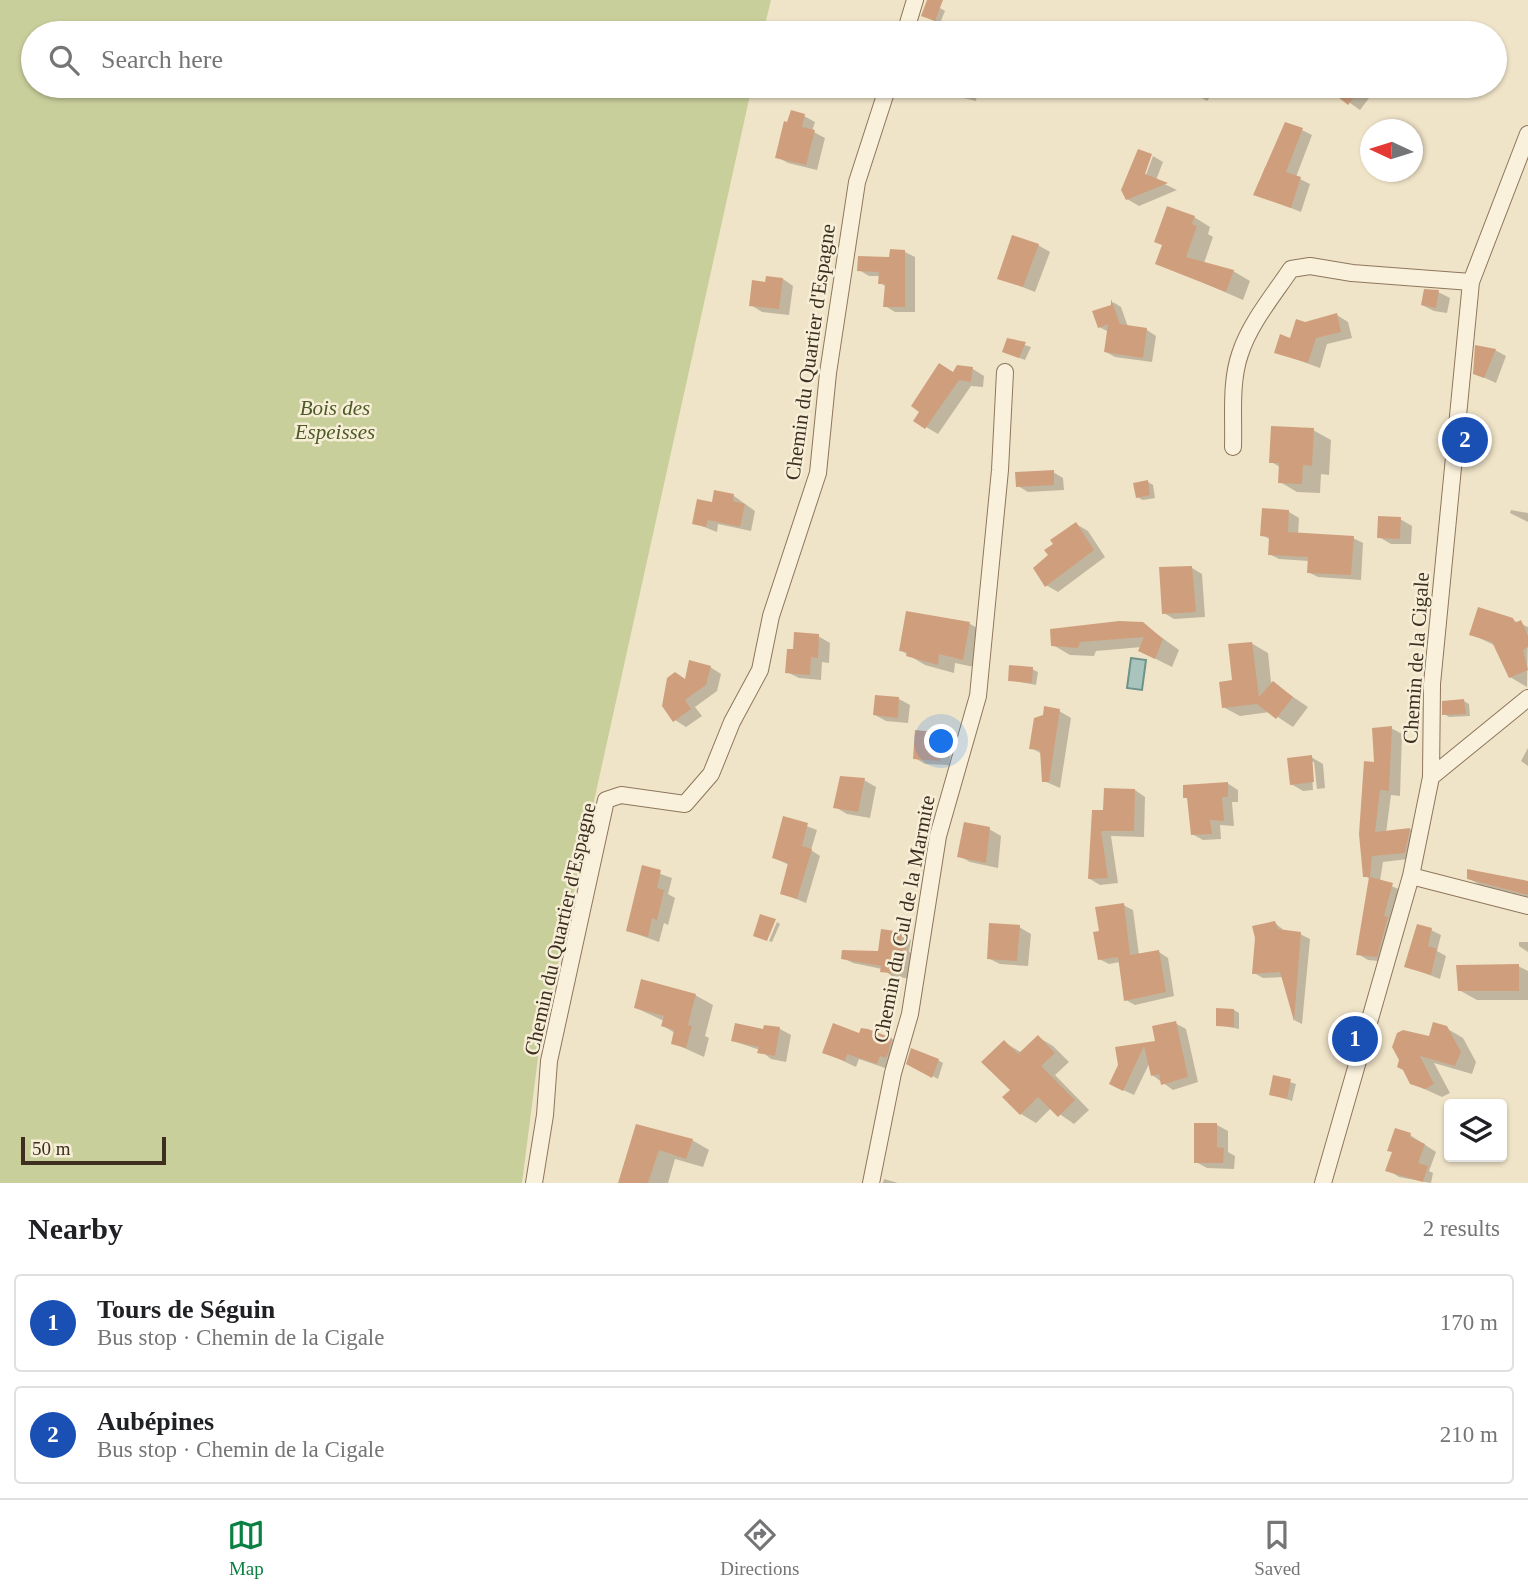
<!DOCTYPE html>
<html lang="en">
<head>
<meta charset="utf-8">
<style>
	body { margin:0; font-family:Georgia,serif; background:#f6f6f6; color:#202124 }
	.controls { position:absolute; right:21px; bottom:21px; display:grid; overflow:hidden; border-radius:7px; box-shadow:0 2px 5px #0004 }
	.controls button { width:63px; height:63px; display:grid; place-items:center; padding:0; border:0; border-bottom:2px solid #e0e0e0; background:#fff; color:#202124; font:35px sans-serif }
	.compass { position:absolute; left:1360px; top:119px; width:63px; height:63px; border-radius:50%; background:#fff; box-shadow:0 2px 5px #0004; rotate:274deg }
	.scale { position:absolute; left:21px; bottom:18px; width:145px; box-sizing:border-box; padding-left:7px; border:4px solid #3d2e20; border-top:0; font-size:19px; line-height:24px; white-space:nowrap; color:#3d2e20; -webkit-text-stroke:5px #f7eed8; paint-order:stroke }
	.you { position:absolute; left:942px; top:742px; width:24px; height:24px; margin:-18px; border:5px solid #fff; border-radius:50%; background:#1a73e8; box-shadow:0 0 0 10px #1a73e833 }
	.badge { display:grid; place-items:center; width:46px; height:46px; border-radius:50%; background:#0b8043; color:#fff; font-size:23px; font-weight:700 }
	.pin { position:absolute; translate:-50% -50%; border:4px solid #fff; box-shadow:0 2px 7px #0006 }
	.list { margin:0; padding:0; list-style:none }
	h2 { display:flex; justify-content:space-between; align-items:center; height:91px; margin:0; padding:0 28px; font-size:30px }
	h2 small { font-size:23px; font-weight:400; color:#757577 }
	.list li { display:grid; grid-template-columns:46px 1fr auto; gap:21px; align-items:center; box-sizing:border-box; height:98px; margin:0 14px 14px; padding:0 14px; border:2px solid #e0e0e0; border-radius:7px }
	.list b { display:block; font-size:26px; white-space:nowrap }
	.list p { margin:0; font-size:23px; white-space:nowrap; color:#757577 }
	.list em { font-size:23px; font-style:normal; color:#757577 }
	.icon { flex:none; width:38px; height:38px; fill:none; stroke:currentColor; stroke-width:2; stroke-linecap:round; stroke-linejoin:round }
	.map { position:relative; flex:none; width:1528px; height:1183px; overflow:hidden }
	.search { position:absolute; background:#fff; box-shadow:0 2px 5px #0004; left:21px; right:21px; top:21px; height:77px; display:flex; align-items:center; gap:18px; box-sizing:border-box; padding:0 24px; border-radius:38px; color:#757577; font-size:26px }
	.sheet { height:315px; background:#fff }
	nav { display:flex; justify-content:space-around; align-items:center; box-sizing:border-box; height:98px; border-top:2px solid #e0e0e0; background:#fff; font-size:19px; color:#757577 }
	nav a { display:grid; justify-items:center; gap:4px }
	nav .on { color:#0b8043 }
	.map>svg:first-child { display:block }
	.green { fill:#c9cf9b }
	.water { fill:#a9c4bc; stroke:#6f938a; stroke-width:2 }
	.shadow { fill:#0003 }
	.building { fill:#cf9f7d }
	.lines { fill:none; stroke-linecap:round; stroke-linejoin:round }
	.minor-casing { stroke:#8d765c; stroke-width:18 }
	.minor { stroke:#faf1dc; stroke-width:16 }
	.labels { text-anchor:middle; stroke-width:5; stroke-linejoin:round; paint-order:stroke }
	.street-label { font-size:21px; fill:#3d2e20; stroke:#f7eed8 }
	.park-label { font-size:21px; font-style:italic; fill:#4d5a26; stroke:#f7eed8 }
</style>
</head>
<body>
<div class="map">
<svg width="1528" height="1183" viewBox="0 0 1528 1183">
	<rect width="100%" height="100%" fill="#f0e4c8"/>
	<path class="green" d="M 0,0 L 771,0 L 763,33 L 33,33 L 33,86 L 752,86 L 539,1050 L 522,1183 L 0,1183 Z"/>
	<path class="water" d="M 1131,658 L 1146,660 L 1142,690 L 1127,688 Z"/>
	<path class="shadow" d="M 940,8 L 945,11 L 940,23 L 928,18 Z
		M 944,86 L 999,86 L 997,93 L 978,89 L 976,101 L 955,96 L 943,89 Z
		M 1181,86 L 1209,86 L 1216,90 L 1207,101 Z
		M 1326,86 L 1365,86 L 1360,92 L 1369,98 L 1360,110 Z
		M 804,116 L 815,122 L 812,131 L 825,138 L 817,170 L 788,163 L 777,157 Z
		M 1302,130 L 1312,135 L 1296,177 L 1310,184 L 1301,212 L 1255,194 L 1265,167 L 1269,168 Z
		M 1153,156 L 1163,162 L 1156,180 L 1177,190 L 1139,206 L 1127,199 L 1140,182 L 1143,183 Z
		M 1194,217 L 1210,227 L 1208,234 L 1213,237 L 1204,263 L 1233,271 L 1250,281 L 1243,300 L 1158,263 Z
		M 1038,245 L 1050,252 L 1035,292 L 999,278 Z
		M 905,252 L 915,257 L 915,312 L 895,312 L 885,306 L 887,287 L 880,283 L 880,276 L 869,276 L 859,270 Z
		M 783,279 L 793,286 L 789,315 L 762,312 L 751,305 L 766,284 Z
		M 1438,292 L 1450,298 L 1447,313 L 1434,311 L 1422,305 Z
		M 1113,302 L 1121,307 L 1128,327 L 1147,330 L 1156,336 L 1152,362 L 1115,357 L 1106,352 L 1109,332 L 1099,327 Z
		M 1337,315 L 1348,322 L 1352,338 L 1327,344 L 1320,368 L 1276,352 L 1292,340 L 1305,324 Z
		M 1008,340 L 1031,347 L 1025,360 L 1009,354 Z
		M 1495,350 L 1506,356 L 1496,383 L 1474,373 Z
		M 973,369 L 984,376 L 983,387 L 971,386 L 938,434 L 916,421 L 954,374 Z
		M 1313,430 L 1331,440 L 1329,475 L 1321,474 L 1320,493 L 1297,492 L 1280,482 L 1280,467 L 1271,462 Z
		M 1053,472 L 1063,478 L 1064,490 L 1028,492 L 1018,486 Z
		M 1148,482 L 1153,485 L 1155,498 L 1143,500 L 1137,497 Z
		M 716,492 L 734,496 L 755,511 L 751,531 L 718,524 L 717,532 L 694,523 L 713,504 Z
		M 1511,510 L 1528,513 L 1528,522 L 1510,513 Z
		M 1289,512 L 1299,518 L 1298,535 L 1353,538 L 1363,543 L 1361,580 L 1318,577 L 1308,572 L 1309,561 L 1279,559 L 1269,554 L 1271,540 L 1262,535 Z
		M 1400,519 L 1412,526 L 1411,544 L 1391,544 L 1379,537 Z
		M 1076,524 L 1088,531 L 1105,557 L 1058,592 L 1046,585 L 1050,555 Z
		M 1192,568 L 1202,574 L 1205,617 L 1174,619 L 1164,613 Z
		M 1513,620 L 1528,627 L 1527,687 L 1510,677 L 1496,646 L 1471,634 Z
		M 970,624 L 986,633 L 979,668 L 955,663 L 954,673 L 925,665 L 900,650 Z
		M 1143,624 L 1179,650 L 1172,667 L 1140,651 L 1142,647 L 1096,651 L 1094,656 L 1070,655 L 1053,645 Z
		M 818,636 L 830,643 L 829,663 L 822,662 L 821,680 L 799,678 L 787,672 L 795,651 Z
		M 1251,643 L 1268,653 L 1271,682 L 1308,707 L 1293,727 L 1270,712 L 1240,716 L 1223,707 Z
		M 710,667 L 721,674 L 717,691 L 695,707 L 702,716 L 686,727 L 675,720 L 687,681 Z
		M 1032,669 L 1038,672 L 1036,685 L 1010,680 Z
		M 899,699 L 910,705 L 908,723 L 886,721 L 875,715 Z
		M 1464,701 L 1469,704 L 1470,716 L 1449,717 L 1444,714 Z
		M 1059,711 L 1071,718 L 1060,788 L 1044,781 L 1042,754 L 1031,748 Z
		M 1391,728 L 1402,734 L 1400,796 L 1391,795 L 1386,833 L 1410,829 L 1420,836 L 1416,858 L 1383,862 L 1380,881 L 1403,891 L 1388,962 L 1368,960 L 1358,954 L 1371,879 L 1364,876 L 1376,764 Z
		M 917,732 L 943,735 L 953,741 L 949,765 L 925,764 L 915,758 Z
		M 1528,748 L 1528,766 L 1521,761 Z
		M 1311,757 L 1323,764 L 1325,788 L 1317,789 L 1314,762 L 1311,762 L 1313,790 L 1303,791 L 1291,784 Z
		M 864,780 L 876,787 L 870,818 L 847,814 L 835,807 Z
		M 1227,783 L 1238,790 L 1238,802 L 1232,802 L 1234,826 L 1220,825 L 1221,839 L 1203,840 L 1192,834 L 1189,800 L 1185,797 Z
		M 1135,790 L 1145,797 L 1144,837 L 1111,836 L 1118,883 L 1100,885 L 1090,879 L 1105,812 Z
		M 785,818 L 817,830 L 811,850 L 820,856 L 806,903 L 782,893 L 789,865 L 774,858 Z
		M 989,829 L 1001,836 L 998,868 L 970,862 L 959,856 Z
		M 643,868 L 672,878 L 668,894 L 675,898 L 668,925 L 664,923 L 659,942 L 628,931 Z
		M 1468,878 L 1528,883 L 1528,897 L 1480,885 Z
		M 1123,905 L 1133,910 L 1139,955 L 1159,952 L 1168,958 L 1174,996 L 1135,1005 L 1126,1000 L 1120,962 L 1109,964 L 1099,959 L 1101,933 Z
		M 777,922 L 780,924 L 772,942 L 769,941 Z
		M 1275,923 L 1286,932 L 1300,934 L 1310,939 L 1302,1024 L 1294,1020 L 1283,977 L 1263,978 L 1254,973 Z
		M 1019,927 L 1031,934 L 1028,966 L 1000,964 L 988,958 Z
		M 1431,930 L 1441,935 L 1437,951 L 1446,956 L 1440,979 L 1406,966 Z
		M 901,934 L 911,940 L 909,952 L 916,955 L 911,979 L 892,976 L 882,969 L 853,963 L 843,958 L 879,953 Z
		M 1519,942 L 1528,942 L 1528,952 L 1519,946 Z
		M 1518,966 L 1528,971 L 1528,1000 L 1477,1000 L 1459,990 Z
		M 695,995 L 713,1005 L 705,1036 L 709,1038 L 704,1057 L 673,1043 L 675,1033 L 663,1026 L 664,1021 L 636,1008 Z
		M 1234,1010 L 1239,1013 L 1239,1029 L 1218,1025 Z
		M 1175,1023 L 1186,1029 L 1198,1082 L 1173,1090 L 1152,1075 L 1150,1062 L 1134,1095 L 1121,1089 L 1117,1048 L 1157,1043 Z
		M 765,1027 L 780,1029 L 791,1035 L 786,1062 L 771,1059 L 760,1050 L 733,1041 L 765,1031 Z
		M 1446,1028 L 1463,1038 L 1476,1062 L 1472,1074 L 1434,1063 L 1450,1093 L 1442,1097 L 1411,1083 L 1406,1071 L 1430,1038 Z
		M 860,1035 L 892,1039 L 903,1046 L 888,1069 L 859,1059 L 856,1067 L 824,1052 Z
		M 1038,1037 L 1053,1046 L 1069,1062 L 1055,1075 L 1089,1110 L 1074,1124 L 1051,1108 L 1036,1123 L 1021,1114 L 1012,1090 L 1004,1042 L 1022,1053 Z
		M 938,1060 L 943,1063 L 938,1079 L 909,1063 Z
		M 1274,1077 L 1296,1084 L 1292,1101 L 1271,1094 Z
		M 1217,1125 L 1228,1131 L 1228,1152 L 1235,1156 L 1234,1169 L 1207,1168 L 1196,1162 Z
		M 637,1126 L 692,1140 L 709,1150 L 703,1167 L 675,1159 L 668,1183 L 619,1183 Z
		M 1410,1135 L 1436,1152 L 1429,1171 L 1433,1173 L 1431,1183 L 1399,1177 L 1388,1170 Z
		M 884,1179 L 898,1183 L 883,1183 Z"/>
	<path class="building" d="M 927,0 L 943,0 L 935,21 L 921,16 Z
		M 1324,86 L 1363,86 L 1348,105 Z
		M 791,110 L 805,114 L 802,127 L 815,130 L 806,165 L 775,158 L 784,121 L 787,122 Z
		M 1285,122 L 1303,128 L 1286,172 L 1301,177 L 1291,208 L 1253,195 Z
		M 1138,149 L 1152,154 L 1145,174 L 1168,183 L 1126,200 L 1121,190 Z
		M 1167,206 L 1195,216 L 1192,224 L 1197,226 L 1186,257 L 1234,270 L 1226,292 L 1155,264 L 1162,245 L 1154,242 Z
		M 1012,235 L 1039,244 L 1023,287 L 997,279 Z
		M 890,249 L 905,250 L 905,307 L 883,307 L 885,284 L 878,284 L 879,272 L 857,271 L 858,256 L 889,257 Z
		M 766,276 L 783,278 L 779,309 L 749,306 L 752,280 L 765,282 Z
		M 1424,289 L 1439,290 L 1436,308 L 1421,305 Z
		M 1111,299 L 1120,324 L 1147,328 L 1143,358 L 1104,352 L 1108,324 L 1098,328 L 1092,311 L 1111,305 Z
		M 1337,313 L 1341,332 L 1316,338 L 1308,363 L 1274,353 L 1280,334 L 1290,338 L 1296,319 L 1305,322 Z
		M 1007,338 L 1026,342 L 1019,358 L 1002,352 Z
		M 1475,345 L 1496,349 L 1484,378 L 1473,374 Z
		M 939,363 L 953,372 L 957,365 L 973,367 L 971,382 L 959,380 L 925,429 L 913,421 L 919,412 L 911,406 Z
		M 1271,426 L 1314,428 L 1312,466 L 1303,465 L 1302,484 L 1278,483 L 1279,463 L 1269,463 Z
		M 1054,470 L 1054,485 L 1016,487 L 1015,472 Z
		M 1148,480 L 1150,495 L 1136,498 L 1133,483 Z
		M 714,490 L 734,494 L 733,501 L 745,504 L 740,527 L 708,520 L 706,527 L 692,524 L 697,499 L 712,502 Z
		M 1262,508 L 1289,510 L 1288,532 L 1354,536 L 1351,575 L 1307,573 L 1308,557 L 1268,555 L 1269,537 L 1260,536 Z
		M 1378,516 L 1401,517 L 1400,539 L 1377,538 Z
		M 1076,522 L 1094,550 L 1045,587 L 1033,568 L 1048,555 L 1044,550 L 1053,544 L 1050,540 Z
		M 1192,566 L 1196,612 L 1162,614 L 1159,567 Z
		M 1478,607 L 1513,618 L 1515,623 L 1521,620 L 1528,636 L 1528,647 L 1523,650 L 1528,670 L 1509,678 L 1492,642 L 1469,635 Z
		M 906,611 L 970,622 L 963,660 L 939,654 L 938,665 L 906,656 L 907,652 L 899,651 Z
		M 1119,621 L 1143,622 L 1163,639 L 1155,659 L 1138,651 L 1144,637 L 1080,642 L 1078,648 L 1051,646 L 1050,629 Z
		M 794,632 L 819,634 L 818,658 L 811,657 L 810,675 L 785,673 L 787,649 L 793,649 Z
		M 1252,642 L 1259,697 L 1273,681 L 1293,697 L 1276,719 L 1257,704 L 1222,708 L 1219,682 L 1232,680 L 1228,644 Z
		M 689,660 L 711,666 L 706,685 L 685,700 L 691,709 L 673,722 L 662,706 L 667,678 L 675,672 L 685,679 Z
		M 1009,665 L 1033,667 L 1032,683 L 1008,681 Z
		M 875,695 L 899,697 L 898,718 L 873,715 Z
		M 1464,699 L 1466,714 L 1442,715 L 1442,701 Z
		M 1044,706 L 1060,709 L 1049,782 L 1042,782 L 1040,750 L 1029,749 L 1034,718 L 1043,715 Z
		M 1392,726 L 1389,791 L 1380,790 L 1375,832 L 1410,828 L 1405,853 L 1372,856 L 1370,877 L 1393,883 L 1384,916 L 1388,917 L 1377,957 L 1356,955 L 1369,877 L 1363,877 L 1359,834 L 1364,761 L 1374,762 L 1372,728 Z
		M 915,730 L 943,733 L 940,761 L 913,759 Z
		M 1312,755 L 1314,782 L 1290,785 L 1287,758 Z
		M 840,776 L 865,778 L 858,812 L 833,808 Z
		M 1228,782 L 1228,797 L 1222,797 L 1224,821 L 1210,820 L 1212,834 L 1191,835 L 1187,798 L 1183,798 L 1183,785 Z
		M 1104,788 L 1135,789 L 1134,831 L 1101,831 L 1108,878 L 1088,879 L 1092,810 L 1103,810 Z
		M 783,816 L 808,823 L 802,846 L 812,849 L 797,899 L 780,894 L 788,863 L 772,858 Z
		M 964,822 L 990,827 L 986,863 L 957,857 Z
		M 642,865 L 661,870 L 657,888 L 664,890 L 657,920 L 652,918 L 648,937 L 626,931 Z
		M 1467,869 L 1528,881 L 1528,895 L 1467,879 Z
		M 1124,903 L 1130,955 L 1159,950 L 1166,992 L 1124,1001 L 1118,957 L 1098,960 L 1093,932 L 1099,931 L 1095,907 Z
		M 760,914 L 776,919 L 767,941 L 753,936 Z
		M 1275,921 L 1278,929 L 1301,932 L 1294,1021 L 1280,972 L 1252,974 L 1255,938 L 1252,926 Z
		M 989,923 L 1020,925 L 1017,961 L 987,959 Z
		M 1417,924 L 1432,928 L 1428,946 L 1437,949 L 1431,975 L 1404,967 Z
		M 881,929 L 902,932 L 900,947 L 906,948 L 901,974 L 880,972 L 881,966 L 841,959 L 842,950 L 878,951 Z
		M 1519,964 L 1519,991 L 1458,991 L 1456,965 Z
		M 641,979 L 696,994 L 688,1025 L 692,1026 L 686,1048 L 671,1044 L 674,1030 L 661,1026 L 664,1016 L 634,1008 Z
		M 1216,1008 L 1234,1009 L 1234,1027 L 1216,1026 Z
		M 1176,1021 L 1188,1077 L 1161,1085 L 1159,1074 L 1151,1076 L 1144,1046 L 1123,1091 L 1109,1084 L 1118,1065 L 1115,1047 L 1155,1041 L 1152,1026 Z
		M 1433,1022 L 1447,1026 L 1461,1052 L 1455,1066 L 1420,1056 L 1434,1084 L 1425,1089 L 1410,1084 L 1403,1070 L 1397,1067 L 1399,1060 L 1392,1047 L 1397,1033 L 1403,1030 L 1429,1036 Z
		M 735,1023 L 763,1029 L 764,1025 L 780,1027 L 775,1056 L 757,1053 L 759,1047 L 731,1041 Z
		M 833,1023 L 859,1033 L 861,1028 L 868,1029 L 892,1038 L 888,1054 L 885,1058 L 880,1056 L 877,1064 L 847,1054 L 845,1061 L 822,1053 Z
		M 1038,1035 L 1055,1053 L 1041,1066 L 1075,1100 L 1058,1117 L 1038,1097 L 1020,1115 L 1002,1097 L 1010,1090 L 981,1062 L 1004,1040 L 1018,1054 Z
		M 911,1048 L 939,1059 L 932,1078 L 906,1064 Z
		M 1273,1075 L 1291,1079 L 1287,1099 L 1269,1095 Z
		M 1194,1123 L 1217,1123 L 1217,1147 L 1224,1148 L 1223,1163 L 1194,1163 Z
		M 636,1124 L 693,1139 L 686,1159 L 659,1150 L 648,1183 L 618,1183 Z
		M 1395,1128 L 1411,1133 L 1410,1137 L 1425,1144 L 1418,1163 L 1428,1166 L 1423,1182 L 1385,1171 L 1392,1152 L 1387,1151 Z"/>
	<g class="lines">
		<g class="minor-casing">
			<path id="minor" d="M 905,33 L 915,0
				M 1233,447 C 1234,417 1230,383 1240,354 C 1250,323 1273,296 1291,269 L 1310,266 L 1352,273 L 1471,282
				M 1431,777 L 1528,698
				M 1411,876 L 1528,906
				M 534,1183 L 545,1115 L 549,1061 L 606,800 L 621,795 L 685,804 L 711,774 L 732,722 L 760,670 L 771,616 L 818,473 L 828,373 L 857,182 L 888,86
				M 871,1183 L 893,1073 L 910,1014 L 938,836 L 978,696 L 1000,470 L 1005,372
				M 1323,1183 L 1411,876 L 1431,777 L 1432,684 L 1471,282 L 1528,134"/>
		</g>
		<use href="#minor" class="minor"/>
	</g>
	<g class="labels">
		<g class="street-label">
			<text transform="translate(810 352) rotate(-82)" y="7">Chemin du Quartier d'Espagne</text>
			<text transform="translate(1416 658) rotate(-86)" y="7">Chemin de la Cigale</text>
			<text transform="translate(904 919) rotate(-79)" y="7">Chemin du Cul de la Marmite</text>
			<text transform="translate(560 929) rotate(-77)" y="7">Chemin du Quartier d'Espagne</text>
		</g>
		<g class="park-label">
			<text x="335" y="415">Bois des<tspan x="335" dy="24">Espeisses</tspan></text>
		</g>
	</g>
</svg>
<div class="controls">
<button><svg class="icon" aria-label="layers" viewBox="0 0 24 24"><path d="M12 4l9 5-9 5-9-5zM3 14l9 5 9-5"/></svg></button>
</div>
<svg class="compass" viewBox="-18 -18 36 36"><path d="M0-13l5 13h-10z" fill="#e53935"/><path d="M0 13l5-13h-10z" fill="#757577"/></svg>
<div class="scale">50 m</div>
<div class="you"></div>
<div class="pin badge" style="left:1355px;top:1039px;background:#1a4fb4">1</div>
<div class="pin badge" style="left:1465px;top:440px;background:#1a4fb4">2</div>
<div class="search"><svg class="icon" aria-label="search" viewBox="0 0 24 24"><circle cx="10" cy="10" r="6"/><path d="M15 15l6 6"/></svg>Search here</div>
</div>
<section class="sheet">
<h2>Nearby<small>2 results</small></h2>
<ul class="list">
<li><span class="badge" style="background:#1a4fb4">1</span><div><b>Tours de Séguin</b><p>Bus stop · Chemin de la Cigale</p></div><em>170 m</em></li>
<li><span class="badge" style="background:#1a4fb4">2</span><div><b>Aubépines</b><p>Bus stop · Chemin de la Cigale</p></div><em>210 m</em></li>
</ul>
</section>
<nav>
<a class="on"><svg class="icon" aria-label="map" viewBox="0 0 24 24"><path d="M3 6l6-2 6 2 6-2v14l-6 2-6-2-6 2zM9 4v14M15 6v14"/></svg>Map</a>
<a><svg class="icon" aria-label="directions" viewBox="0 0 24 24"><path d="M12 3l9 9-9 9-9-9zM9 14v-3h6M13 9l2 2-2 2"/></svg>Directions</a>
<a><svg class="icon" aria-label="saved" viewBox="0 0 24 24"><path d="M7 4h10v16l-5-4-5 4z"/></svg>Saved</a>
</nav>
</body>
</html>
